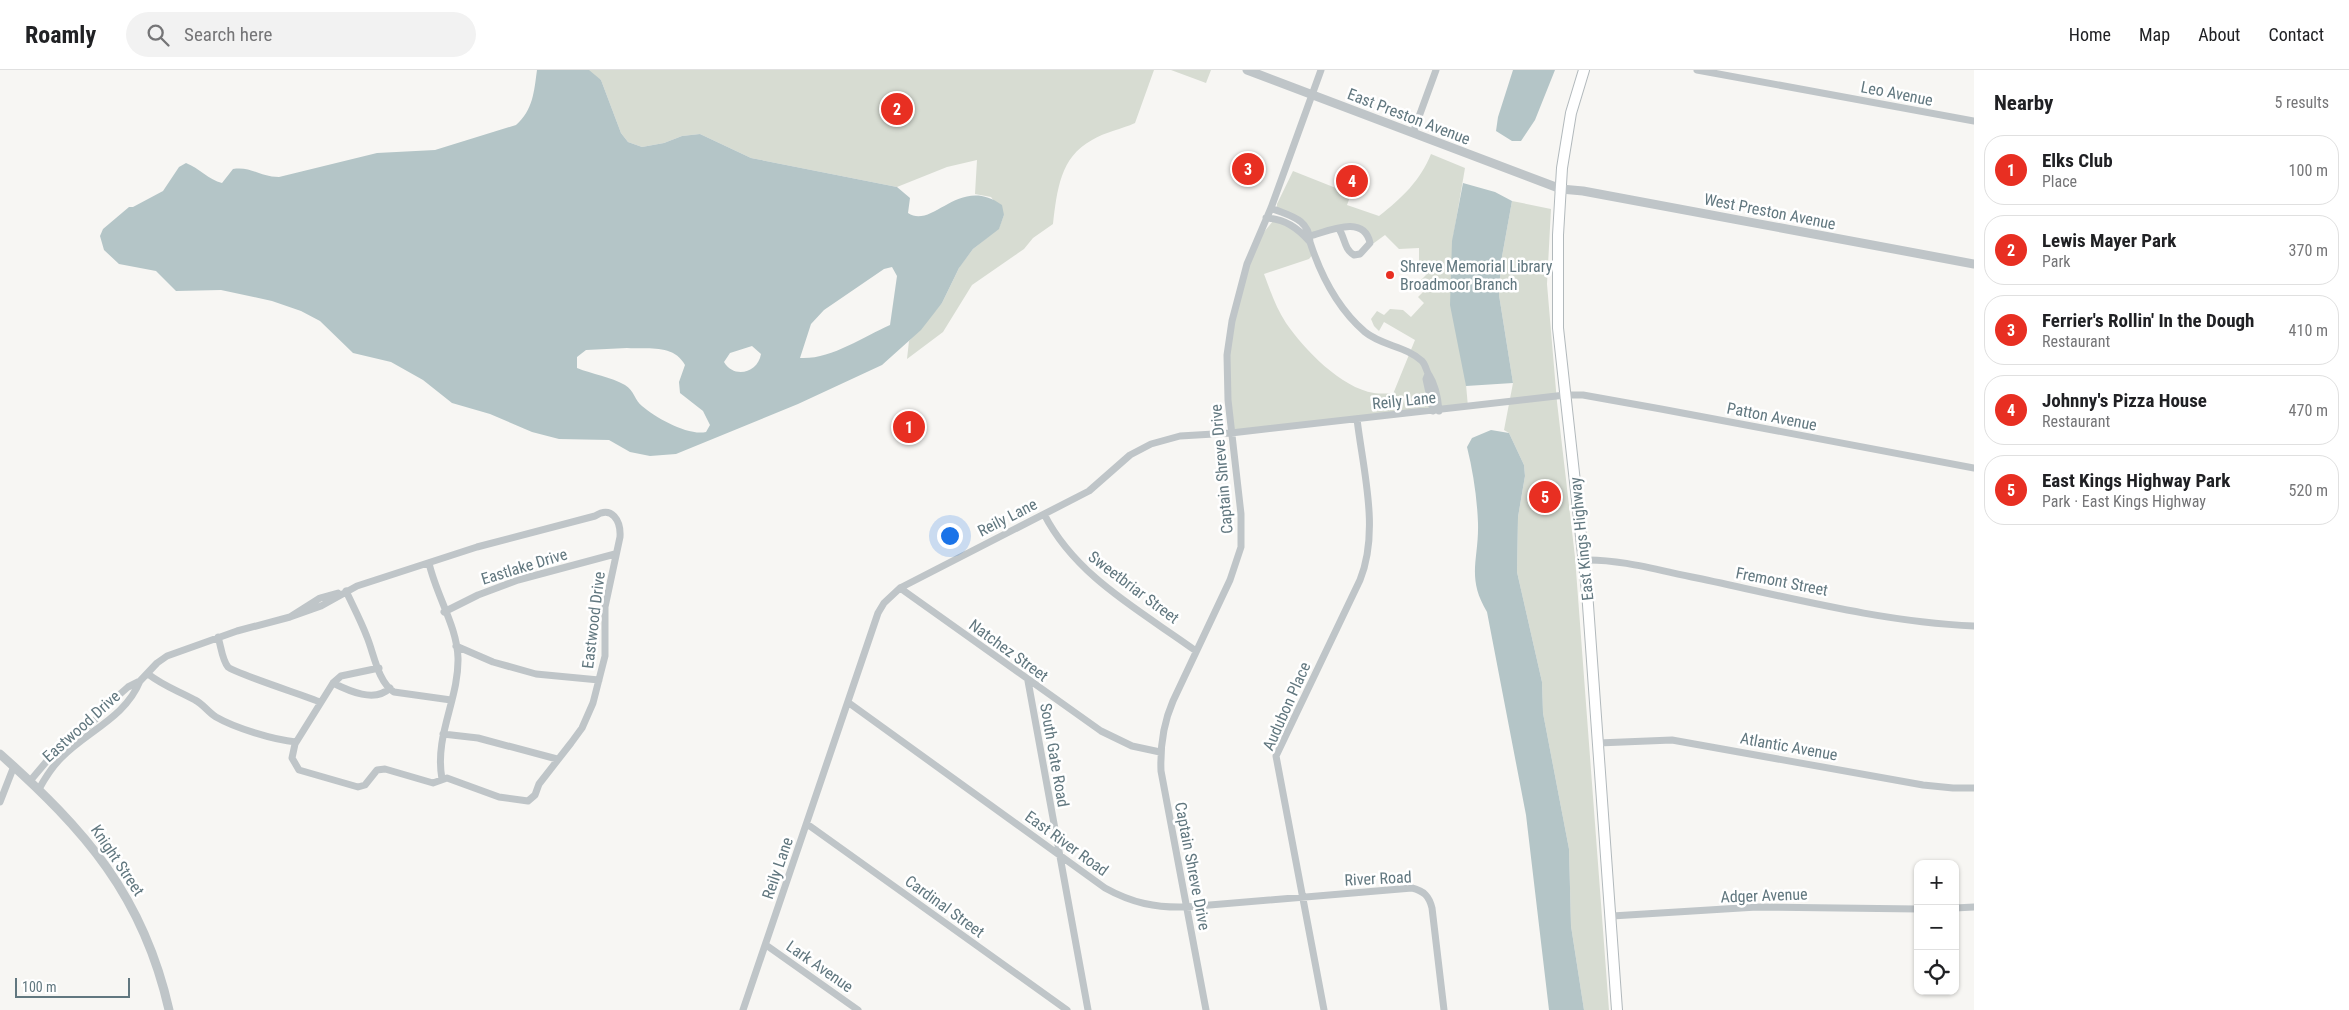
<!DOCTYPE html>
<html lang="en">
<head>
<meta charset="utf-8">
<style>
	body { margin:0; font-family:"Roboto Condensed",sans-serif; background:#f2f2f2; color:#202124 }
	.controls { position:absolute; right:15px; bottom:15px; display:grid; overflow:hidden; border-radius:10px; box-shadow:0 1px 4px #0004 }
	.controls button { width:45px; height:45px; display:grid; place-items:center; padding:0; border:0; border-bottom:1px solid #e0e0e0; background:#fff; color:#202124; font:25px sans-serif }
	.scale { position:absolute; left:15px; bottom:12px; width:115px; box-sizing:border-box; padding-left:5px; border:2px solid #61777f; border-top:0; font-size:14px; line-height:18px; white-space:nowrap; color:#61777f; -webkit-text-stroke:4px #fff; paint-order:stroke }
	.you { position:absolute; left:949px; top:465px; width:18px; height:18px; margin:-12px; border:4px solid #fff; border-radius:50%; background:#1a73e8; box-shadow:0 0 0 8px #1a73e833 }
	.badge { display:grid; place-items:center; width:32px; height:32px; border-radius:50%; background:#e82f22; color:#fff; font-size:16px; font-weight:700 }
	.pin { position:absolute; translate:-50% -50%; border:2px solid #fff; box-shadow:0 1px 5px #0006 }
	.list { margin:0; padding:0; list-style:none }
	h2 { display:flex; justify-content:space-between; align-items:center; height:65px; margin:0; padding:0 20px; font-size:21px }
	h2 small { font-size:16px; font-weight:400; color:#757577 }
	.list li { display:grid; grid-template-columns:32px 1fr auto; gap:15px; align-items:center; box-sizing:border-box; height:70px; margin:0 10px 10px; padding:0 10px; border:1px solid #e0e0e0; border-radius:20px }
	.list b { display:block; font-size:19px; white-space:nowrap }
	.list p { margin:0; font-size:16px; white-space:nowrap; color:#757577 }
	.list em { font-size:16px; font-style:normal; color:#757577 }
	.icon { flex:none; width:28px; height:28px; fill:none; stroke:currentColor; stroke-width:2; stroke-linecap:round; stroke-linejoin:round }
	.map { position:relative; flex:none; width:1974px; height:940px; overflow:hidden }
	header { display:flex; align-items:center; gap:30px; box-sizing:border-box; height:70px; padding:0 25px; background:#fff; border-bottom:1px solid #e0e0e0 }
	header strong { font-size:24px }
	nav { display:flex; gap:28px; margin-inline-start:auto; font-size:18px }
	.search { width:350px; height:45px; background:#f2f2f2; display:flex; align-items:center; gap:12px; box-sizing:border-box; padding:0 18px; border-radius:28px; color:#757577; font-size:19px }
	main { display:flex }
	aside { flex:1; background:#fff }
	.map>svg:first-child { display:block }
	.green { fill:#d7dcd2 }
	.water { fill:#b4c5c7; fill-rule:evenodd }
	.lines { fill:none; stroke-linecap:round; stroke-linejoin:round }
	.secondary-casing { stroke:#b2b9bc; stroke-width:12 }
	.minor { stroke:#bfc5c8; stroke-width:7 }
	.tertiary { stroke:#bfc5c8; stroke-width:9 }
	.secondary { stroke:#fff; stroke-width:10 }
	.poi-dot { fill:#e82f22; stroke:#fff; stroke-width:2 }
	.labels { text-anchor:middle; stroke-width:5; stroke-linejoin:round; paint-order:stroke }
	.street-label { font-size:16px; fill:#61777f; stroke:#fff }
	.poi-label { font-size:16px; fill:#61777f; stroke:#fff; text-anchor:start }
</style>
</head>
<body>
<header>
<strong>Roamly</strong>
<div class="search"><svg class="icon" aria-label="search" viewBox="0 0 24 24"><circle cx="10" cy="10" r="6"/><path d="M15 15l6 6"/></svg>Search here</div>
<nav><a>Home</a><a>Map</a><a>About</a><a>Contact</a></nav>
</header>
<main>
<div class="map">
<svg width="1974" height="940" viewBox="0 0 1974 940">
	<rect width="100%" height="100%" fill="#f7f6f3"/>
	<path class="green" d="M 583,0 L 1154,0 L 1135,53 C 1122,59 1105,62 1092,70 C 1060,87 1057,121 1053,154 L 1033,168 L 1024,179 L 972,215 L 943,262 L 907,289 L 909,271 L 942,233 L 960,196 L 973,179 L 999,158 L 1004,145 L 991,127 L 975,124 L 977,90 L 947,97 L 897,117 L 751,88 L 700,64 L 682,66 L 664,73 L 642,77 L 628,72 L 621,63 L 601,10 Z
		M 1171,0 L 1211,0 L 1206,13 Z
		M 1431,84 L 1465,98 L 1453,168 L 1468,337 L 1439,341 L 1428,305 L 1433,341 L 1231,363 L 1227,285 L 1238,223 L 1255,173 L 1273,151 L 1300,160 L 1314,183 L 1309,189 L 1264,204 C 1270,220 1276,238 1286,253 C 1304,279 1341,318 1374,323 C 1380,324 1387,323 1393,324 L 1415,270 L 1384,252 L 1379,261 L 1374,256 L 1371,249 L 1377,241 L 1384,245 L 1390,239 L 1403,240 L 1411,247 L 1424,233 L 1418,227 L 1425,220 L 1418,213 L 1426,205 L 1419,198 L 1419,178 L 1399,179 L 1385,165 L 1374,173 L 1370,173 L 1358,157 L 1310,166 L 1309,160 L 1277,141 L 1277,134 L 1293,101 L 1351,124 L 1347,135 L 1379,146 C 1402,128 1420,111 1431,84 Z
		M 1512,131 L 1551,139 L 1547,214 L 1557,332 L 1575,487 L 1609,940 L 1584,940 L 1571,856 L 1569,779 L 1543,643 L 1542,612 L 1517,502 L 1518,447 L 1525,406 L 1524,395 L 1509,363 L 1504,360 L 1513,313 L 1499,225 L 1501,192 Z"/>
	<path class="water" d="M 537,0 L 589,0 L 601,10 L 621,63 L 628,72 L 642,77 L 664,73 L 682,66 L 700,64 L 751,88 L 897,117 L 910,128 L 908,143 C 933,160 959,104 1002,135 L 1004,145 L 999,159 L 973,179 L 959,198 L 942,233 L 921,260 L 882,295 L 798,334 L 676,384 L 650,386 L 630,382 L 609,370 L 559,369 L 532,362 L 490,344 L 452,333 L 423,310 L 391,292 L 353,283 L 320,251 L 301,241 L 272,231 L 221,220 L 176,221 L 156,201 L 119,194 L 104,180 L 100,166 L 103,159 L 129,137 L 133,137 L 163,121 L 179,97 L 186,93 C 199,98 209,110 222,113 L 233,99 C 251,96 260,107 279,107 L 377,83 L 435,80 L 516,55 C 533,40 534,22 537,0 ZM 892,197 L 897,206 L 890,255 C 863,267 830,290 800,288 L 811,254 L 824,240 L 884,199 ZM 752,276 L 761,284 C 758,303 734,309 724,292 L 730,283 ZM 627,278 C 648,279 674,274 685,295 L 679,312 L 680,323 L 703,341 L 710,355 L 706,362 C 688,366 656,348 642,336 C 635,331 634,320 625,315 C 611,307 592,304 577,298 L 577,287 L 586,280 Z
		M 1513,0 L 1555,0 L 1535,50 L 1521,71 L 1512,71 L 1496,61 L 1498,47 Z
		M 1463,113 L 1495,122 L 1512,131 L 1501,192 L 1499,225 L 1513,313 L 1466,316 L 1450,235 L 1452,171 Z
		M 1491,360 L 1509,363 L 1524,395 L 1525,406 L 1518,447 L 1517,502 L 1542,612 L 1543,643 L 1569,779 L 1571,856 L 1584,940 L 1549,940 L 1526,745 L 1487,542 C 1466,507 1479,490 1478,453 C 1477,427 1473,401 1467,377 L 1472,368 Z"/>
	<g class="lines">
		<g class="secondary-casing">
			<path id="secondary" d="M 1584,0 L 1571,43 L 1562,98 L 1558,165 L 1558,258 L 1587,521 L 1617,940"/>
		</g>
		<path class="minor" d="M 1697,0 L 1974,51
			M 1413,63 L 1436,0
			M 1266,148 C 1285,149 1298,158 1310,172 C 1309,148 1289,146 1271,138
			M 1310,166 C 1329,161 1364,144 1370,173 L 1360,184 L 1354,185 C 1344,179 1345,168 1339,159
			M 1310,172 C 1321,206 1337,238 1365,262 C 1382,276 1406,276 1422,291 C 1426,295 1426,301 1429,305 C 1436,316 1438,328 1439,341
			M 1428,304 L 1426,309 L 1433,341
			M 1044,444 C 1076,507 1141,541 1196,581
			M 1584,490 C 1621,489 1661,501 1697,508 C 1788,527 1881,552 1974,556
			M 429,493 C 436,525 457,556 458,588 C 459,629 434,666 442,709
			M 900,518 L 1101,661 L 1132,676 L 1160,682
			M 346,521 C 353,536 361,551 367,567 C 374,584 378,612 394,622 L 451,630
			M 444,542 L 478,525 L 518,510 L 615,484
			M 290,547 L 321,536 L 357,516 L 477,477 L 595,446 C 612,435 621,451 620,467 L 605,537 L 605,586 L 593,633 L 582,658 L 571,673 L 539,714 L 535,725 L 528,731 L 499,727 L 447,708 L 433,713 L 385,699 L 377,700 L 365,715 L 358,717 L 299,700 L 292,688 L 295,674 L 333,613 L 341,606 L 379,598
			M 218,567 C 221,576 222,590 228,597 C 234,603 306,626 320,632
			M 456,576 L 493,592 L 536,604 L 599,610
			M 148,604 C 165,617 177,620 195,630 C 203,634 208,642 216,647 C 235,658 274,670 296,672
			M 1028,611 L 1088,940
			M 333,613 C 349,621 375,633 390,618
			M 849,633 L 1105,818 C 1132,833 1156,838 1186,837 L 1412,818 C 1424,821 1429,826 1432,838 L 1444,940
			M 443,664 L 478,668 L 557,689
			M 1598,673 L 1672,670 L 1923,715 L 1953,718 L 1974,718
			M 30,711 L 57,679 L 92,653 L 111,632 L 128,617 L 140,611 L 157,593 L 167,586 L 237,561 L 290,547 L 320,528 L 338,523
			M 39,719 C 45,708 52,697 61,688 C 87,661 125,648 140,611
			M 0,732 L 14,696
			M 807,754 L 1067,940
			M 1955,838 L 1974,837
			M 1612,846 L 1757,837 L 1918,839
			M 766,875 L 858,940
			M 743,940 L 878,543 L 884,533 L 900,518 L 1089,421 L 1130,385 L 1151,374 L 1180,366 L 1231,363 L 1565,325 L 1583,325 L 1661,339 L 1974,398
			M 1206,940 L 1161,701 C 1160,676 1163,654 1173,631 L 1230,510 L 1241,477 L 1241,444 L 1228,330 L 1227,285 L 1232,251 L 1247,194 L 1271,138 L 1321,0
			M 1324,940 L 1276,686 L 1360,510 C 1380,461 1363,400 1357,349"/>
		<path class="tertiary" d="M 1247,0 L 1561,119 L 1583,121 L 1974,194
			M 0,684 C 85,760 143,825 169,940"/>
		<use href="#secondary" class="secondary"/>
	</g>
	<circle class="poi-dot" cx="1390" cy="205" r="5"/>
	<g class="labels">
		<g class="street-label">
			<text transform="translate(1897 23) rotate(11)" y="6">Leo Avenue</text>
			<text transform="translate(1409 46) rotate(21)" y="6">East Preston Avenue</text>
			<text transform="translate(1770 141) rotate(11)" y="6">West Preston Avenue</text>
			<text transform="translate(1404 330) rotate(-6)" y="6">Reily Lane</text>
			<text transform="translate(1772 346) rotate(11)" y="6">Patton Avenue</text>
			<text transform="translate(1221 399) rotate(-95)" y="6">Captain Shreve Drive</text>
			<text transform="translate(1007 447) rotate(-27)" y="6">Reily Lane</text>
			<text transform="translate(1581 469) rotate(-96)" y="6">East Kings Highway</text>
			<text transform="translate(524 496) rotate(-17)" y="6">Eastlake Drive</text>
			<text transform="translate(1782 511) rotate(11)" y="6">Fremont Street</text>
			<text transform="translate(1134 517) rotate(37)" y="6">Sweetbriar Street</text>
			<text transform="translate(593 550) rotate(-83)" y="6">Eastwood Drive</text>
			<text transform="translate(1009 580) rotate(36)" y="6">Natchez Street</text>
			<text transform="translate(1286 636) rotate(-66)" y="6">Audubon Place</text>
			<text transform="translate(81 656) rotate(-42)" y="6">Eastwood Drive</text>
			<text transform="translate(1789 676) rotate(10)" y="6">Atlantic Avenue</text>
			<text transform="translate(1055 685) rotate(80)" y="6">South Gate Road</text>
			<text transform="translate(1067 773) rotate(36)" y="6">East River Road</text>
			<text transform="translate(118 790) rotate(56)" y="6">Knight Street</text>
			<text transform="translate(1193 796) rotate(79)" y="6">Captain Shreve Drive</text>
			<text transform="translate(777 798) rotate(-71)" y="6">Reily Lane</text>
			<text transform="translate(1378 808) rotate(-3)" y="6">River Road</text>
			<text transform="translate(1764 825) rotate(-2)" y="6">Adger Avenue</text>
			<text transform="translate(945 836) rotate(36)" y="6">Cardinal Street</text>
			<text transform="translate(820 896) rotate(35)" y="6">Lark Avenue</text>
		</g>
		<g class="poi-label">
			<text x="1400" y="202">Shreve Memorial Library<tspan x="1400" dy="18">Broadmoor Branch</tspan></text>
		</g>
	</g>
</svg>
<div class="controls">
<button>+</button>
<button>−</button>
<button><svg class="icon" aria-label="locate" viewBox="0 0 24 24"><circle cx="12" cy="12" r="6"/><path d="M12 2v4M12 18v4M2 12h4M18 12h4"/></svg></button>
</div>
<div class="scale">100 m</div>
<div class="you"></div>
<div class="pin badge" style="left:909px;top:357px">1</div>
<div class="pin badge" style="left:897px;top:39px">2</div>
<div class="pin badge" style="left:1248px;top:99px">3</div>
<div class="pin badge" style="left:1352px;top:111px">4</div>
<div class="pin badge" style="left:1545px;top:427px">5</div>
</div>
<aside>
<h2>Nearby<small>5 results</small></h2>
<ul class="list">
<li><span class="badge">1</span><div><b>Elks Club</b><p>Place</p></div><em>100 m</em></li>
<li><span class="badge">2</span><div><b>Lewis Mayer Park</b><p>Park</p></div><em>370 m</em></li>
<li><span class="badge">3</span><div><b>Ferrier's Rollin' In the Dough</b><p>Restaurant</p></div><em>410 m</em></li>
<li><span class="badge">4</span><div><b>Johnny's Pizza House</b><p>Restaurant</p></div><em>470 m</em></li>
<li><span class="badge">5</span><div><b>East Kings Highway Park</b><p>Park · East Kings Highway</p></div><em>520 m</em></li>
</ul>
</aside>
</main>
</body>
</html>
